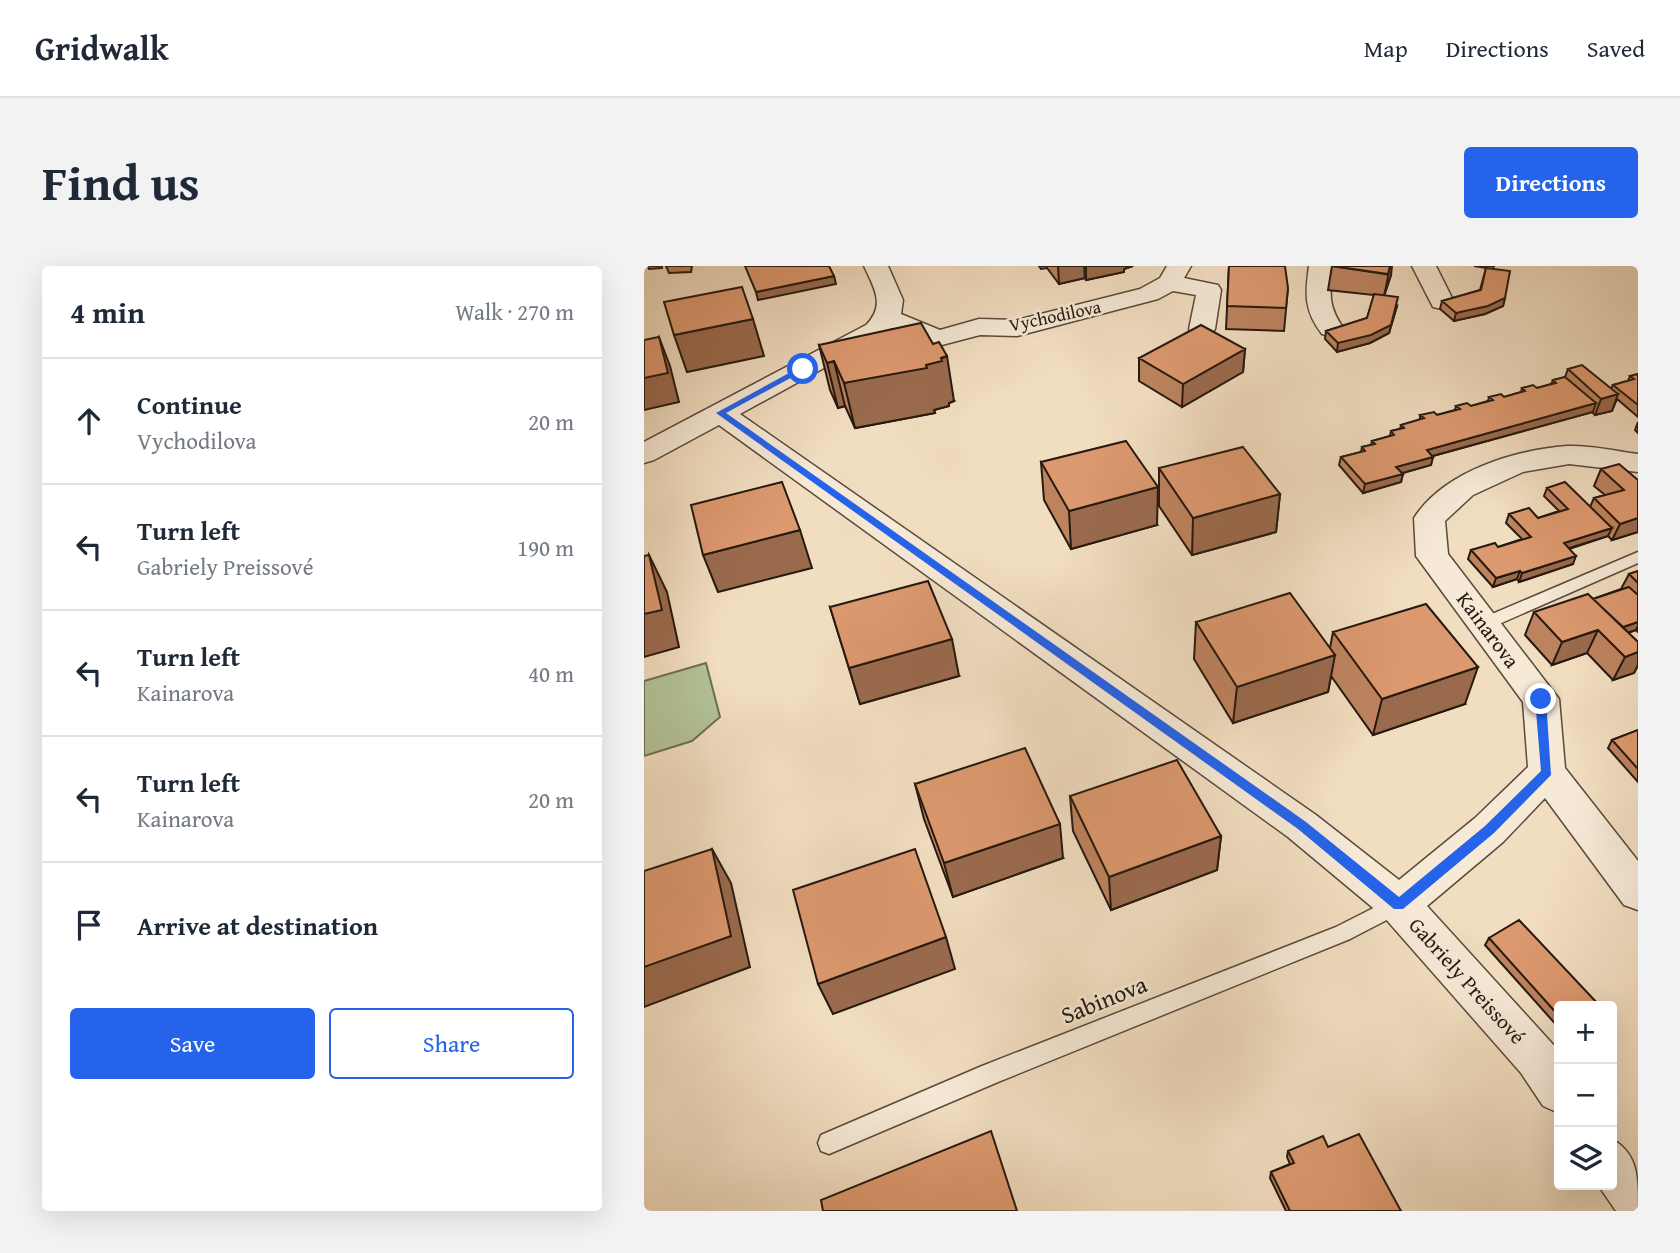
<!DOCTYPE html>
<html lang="en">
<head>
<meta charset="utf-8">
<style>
	body { margin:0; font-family:"Gentium Book Plus",serif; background:#f2f2f3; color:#1f2937 }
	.controls { position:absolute; right:21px; bottom:21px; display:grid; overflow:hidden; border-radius:7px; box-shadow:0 7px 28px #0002 }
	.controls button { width:63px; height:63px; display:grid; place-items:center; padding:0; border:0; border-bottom:2px solid #e0e1e3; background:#fff; color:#1f2937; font:35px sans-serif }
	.stop { position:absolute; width:21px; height:21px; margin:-16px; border:5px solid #2563eb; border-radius:50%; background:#fff }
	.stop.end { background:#2563eb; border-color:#fff; box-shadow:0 2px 7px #0008 }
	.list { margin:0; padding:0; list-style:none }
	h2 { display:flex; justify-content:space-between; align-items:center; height:91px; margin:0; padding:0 28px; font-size:30px }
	h2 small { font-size:23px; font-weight:400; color:#747a83 }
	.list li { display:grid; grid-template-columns:46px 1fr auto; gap:21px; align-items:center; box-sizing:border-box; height:126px; padding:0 28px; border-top:2px solid #e0e1e3 }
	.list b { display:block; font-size:26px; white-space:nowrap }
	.list p { margin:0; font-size:23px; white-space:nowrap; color:#747a83 }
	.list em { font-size:23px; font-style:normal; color:#747a83 }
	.actions { display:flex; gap:14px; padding:21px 28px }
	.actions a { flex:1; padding:16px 0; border:2px solid #2563eb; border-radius:7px; text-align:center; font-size:24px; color:#2563eb }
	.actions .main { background:#2563eb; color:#fff }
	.icon { flex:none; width:38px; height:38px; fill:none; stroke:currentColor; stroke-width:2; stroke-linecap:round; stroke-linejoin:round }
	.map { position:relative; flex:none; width:994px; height:945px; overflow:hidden; border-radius:7px }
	header { display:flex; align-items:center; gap:42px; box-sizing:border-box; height:98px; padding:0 35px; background:#fff; border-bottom:2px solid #e0e1e3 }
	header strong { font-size:33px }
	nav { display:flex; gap:38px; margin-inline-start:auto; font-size:24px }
	.intro { display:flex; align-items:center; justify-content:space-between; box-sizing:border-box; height:168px; padding:0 42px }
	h1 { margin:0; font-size:49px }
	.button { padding:18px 32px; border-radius:7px; background:#2563eb; color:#fff; font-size:24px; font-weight:700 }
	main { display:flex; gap:42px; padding:0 42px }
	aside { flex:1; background:#fff; border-radius:7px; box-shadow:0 7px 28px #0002 }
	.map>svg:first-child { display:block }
	.green { fill:#b3c297; stroke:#6c6e53; stroke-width:2 }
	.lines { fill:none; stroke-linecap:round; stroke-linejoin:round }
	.service-casing { stroke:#594a3b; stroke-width:3 }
	.minor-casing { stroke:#594a3b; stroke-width:3 }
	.service { fill:#f6e9d6; fill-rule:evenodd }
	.minor { fill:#f6e9d6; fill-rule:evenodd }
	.wall { fill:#bd835f; stroke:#26190f; stroke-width:2 }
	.shaded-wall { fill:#9a6a4d; stroke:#26190f; stroke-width:2 }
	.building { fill:#dc986e; stroke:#26190f; stroke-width:2 }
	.route { fill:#2563eb }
	.labels { text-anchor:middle; stroke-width:5; stroke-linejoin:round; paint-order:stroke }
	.far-street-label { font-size:18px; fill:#26190f; stroke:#f6e9d6 }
	.street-label { font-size:21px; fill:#26190f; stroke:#f6e9d6 }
	.near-street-label { font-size:24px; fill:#26190f; stroke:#f6e9d6 }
</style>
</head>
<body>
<header>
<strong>Gridwalk</strong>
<nav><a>Map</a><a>Directions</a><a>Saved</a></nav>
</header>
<div class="intro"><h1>Find us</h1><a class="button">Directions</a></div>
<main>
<aside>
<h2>4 min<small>Walk · 270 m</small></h2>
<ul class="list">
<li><svg class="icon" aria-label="ahead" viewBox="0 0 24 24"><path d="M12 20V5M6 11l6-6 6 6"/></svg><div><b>Continue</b><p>Vychodilova</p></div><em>20 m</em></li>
<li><svg class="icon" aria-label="left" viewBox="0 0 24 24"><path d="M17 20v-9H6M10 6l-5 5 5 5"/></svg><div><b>Turn left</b><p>Gabriely Preissové</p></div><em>190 m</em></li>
<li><svg class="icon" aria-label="left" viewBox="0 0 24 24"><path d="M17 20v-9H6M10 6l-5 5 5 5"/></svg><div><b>Turn left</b><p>Kainarova</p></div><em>40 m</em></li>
<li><svg class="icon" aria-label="left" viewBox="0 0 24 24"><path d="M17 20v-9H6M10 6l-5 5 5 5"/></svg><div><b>Turn left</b><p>Kainarova</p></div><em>20 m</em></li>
<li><svg class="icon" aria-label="arrive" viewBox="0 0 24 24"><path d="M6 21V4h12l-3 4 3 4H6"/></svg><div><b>Arrive at destination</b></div></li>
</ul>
<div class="actions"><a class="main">Save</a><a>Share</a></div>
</aside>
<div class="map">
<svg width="994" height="945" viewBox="0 0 994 945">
	<rect width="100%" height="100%" fill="#f1ddc0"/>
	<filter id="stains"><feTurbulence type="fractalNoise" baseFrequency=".00286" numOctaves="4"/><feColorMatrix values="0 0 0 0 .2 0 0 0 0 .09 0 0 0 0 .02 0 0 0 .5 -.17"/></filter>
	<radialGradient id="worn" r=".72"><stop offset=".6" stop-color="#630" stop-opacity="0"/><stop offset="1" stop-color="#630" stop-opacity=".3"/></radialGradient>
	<path class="green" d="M 62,397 L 76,451 L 48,475 L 0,490 L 0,415 Z"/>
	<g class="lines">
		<g class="service-casing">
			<path id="service" d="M 994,286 L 994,297 L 846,362 L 834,362 L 832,358 L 834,354 Z
				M 755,629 L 762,632 L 765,638 L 762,644 L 706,673 L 354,816 L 185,888 L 177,885 L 174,877 L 177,869 L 338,800 L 692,661 Z"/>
		</g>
		<g class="minor-casing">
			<path id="minor" d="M 220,0 L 244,0 L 259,34 L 257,48 L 296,64 L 335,53 L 373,54 L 496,23 L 516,12 L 523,0 L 547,0 L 540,12 L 574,19 L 577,24 L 571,63 L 567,68 L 558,71 L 549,68 L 545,63 L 552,29 L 529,25 L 514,33 L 373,70 L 336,69 L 294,80 L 247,62 L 240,69 L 96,148 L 672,549 L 755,614 L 831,552 L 884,501 L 879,436 L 772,290 L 770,252 C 800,205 871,184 923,180 C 946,179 972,185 994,188 L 994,206 L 925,198 L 879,206 L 829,229 L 801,255 L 804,288 L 915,433 L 921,502 L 994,595 L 994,644 L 980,639 L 901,532 L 859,576 L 783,640 L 915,785 L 915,847 L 899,840 L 877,807 L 740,651 L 644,571 L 75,159 L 10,194 L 0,197 L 0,176 L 222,59 C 242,39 230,22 220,0 Z
				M 665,0 L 689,0 C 686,28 683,39 700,63 L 696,68 L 687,71 L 678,68 C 660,45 661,28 665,0 Z
				M 768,0 L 792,0 L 810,36 L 807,41 L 798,43 L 789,41 Z
				M 968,873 C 994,888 994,910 994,945 L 972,945 L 954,919 L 968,919 Z"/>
		</g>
		<use href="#service" class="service"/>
		<use href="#minor" class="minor"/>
	</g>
	<path class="wall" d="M 4,0 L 18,0 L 18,2 L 5,3 Z
		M 22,0 L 48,0 L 47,6 L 25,7 Z
		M 395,0 L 489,0 L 480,3 L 480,6 L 442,14 L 441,12 L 415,18 L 403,2 L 397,3 Z
		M 585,0 L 644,22 L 640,65 L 582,63 Z
		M 688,0 L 747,9 L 740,29 L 753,40 L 745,67 L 726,77 L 693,86 L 681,73 L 682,65 L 723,52 L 730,29 L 684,24 Z
		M 830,0 L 850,0 L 849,3 L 861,32 L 859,40 L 841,48 L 810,55 L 796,43 L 798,35 L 836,24 L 842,2 Z
		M 175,79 L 310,135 L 305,137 L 305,140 L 290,144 L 291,147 L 211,162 L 201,140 L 194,142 L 186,124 Z
		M 601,83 L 599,106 L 538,141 L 495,115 L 495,92 Z
		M 924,103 L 967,123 L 969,119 L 984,115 L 986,110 L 994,108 L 994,151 L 973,133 L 968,145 L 951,149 L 948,146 L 789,190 L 787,199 L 759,207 L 757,216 L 719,227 L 695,199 L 697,191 L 717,186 L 718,181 L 727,179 L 728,175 L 746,170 L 747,165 L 756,163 L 757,159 L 776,154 L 776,149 L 793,149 L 811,144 L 812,140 L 827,140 L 844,135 L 845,131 L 860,131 L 877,126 L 878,122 L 893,122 L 907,118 L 909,114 L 921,111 Z
		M 994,156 L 994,167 L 991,164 Z
		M 397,196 L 513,259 L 427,283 L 400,234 Z
		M 515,202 L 636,228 L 632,266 L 548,289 L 515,240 Z
		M 957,203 L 994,214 L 994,266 L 968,274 L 964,270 L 925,283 L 929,298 L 875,316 L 873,313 L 849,321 L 824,293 L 827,284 L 854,281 L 878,273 L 862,257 L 865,248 L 894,252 L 915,245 L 900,230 L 903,222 L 946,241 L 950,232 L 961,229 L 950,220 Z
		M 994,305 L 994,366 L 992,364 L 984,367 L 994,376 L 994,399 L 990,407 L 969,414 L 943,387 L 908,399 L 881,369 L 890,346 L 949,333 L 977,323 L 985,308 Z
		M 186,341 L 315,410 L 216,438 Z
		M 552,356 L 686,382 L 689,366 L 821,438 L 729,469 L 687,410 L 684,426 L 589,457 L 550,393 Z
		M 994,464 L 994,516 L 964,482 L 968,474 Z
		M 271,518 L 419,592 L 309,631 L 280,553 Z
		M 426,530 L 577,570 L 573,604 L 467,644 L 429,565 Z
		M 845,672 L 915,740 L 915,762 L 841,679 Z
		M 684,881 L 757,945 L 642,945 L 626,912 L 627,906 L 646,898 L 643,891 L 644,885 Z"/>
	<path class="shaded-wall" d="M 414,0 L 440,0 L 441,12 L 415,18 Z
		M 442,0 L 489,0 L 480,3 L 480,6 L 442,14 Z
		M 746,0 L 748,0 L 747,9 L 740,31 Z
		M 190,10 L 192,18 L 114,34 L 112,26 Z
		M 861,32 L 859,40 L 841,48 L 810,55 L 812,47 Z
		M 753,40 L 745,67 L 726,77 L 693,86 L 694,77 Z
		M 109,53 L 120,90 L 43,106 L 30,69 Z
		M 15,71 L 26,100 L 35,136 L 0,144 L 0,112 Z
		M 601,83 L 599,106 L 538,141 L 539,118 Z
		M 303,90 L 310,135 L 305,137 L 305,140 L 290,144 L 291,147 L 211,162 L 200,117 L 282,99 Z
		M 190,95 L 201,140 L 194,142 L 183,97 Z
		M 974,128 L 968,145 L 951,149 L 957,133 Z
		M 952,137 L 949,146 L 781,192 L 783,184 Z
		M 789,191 L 787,199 L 751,209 L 752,201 Z
		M 759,208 L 757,216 L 719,227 L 721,218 Z
		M 514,221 L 513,259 L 427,283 L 425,245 Z
		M 636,228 L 632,266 L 548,289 L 549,252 Z
		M 994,252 L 994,266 L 968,274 L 976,258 Z
		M 968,262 L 964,270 L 916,285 L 920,277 Z
		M 156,264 L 168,302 L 74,326 L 59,289 Z
		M 5,289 L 23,326 L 35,381 L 0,391 L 0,348 Z
		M 932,290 L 929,298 L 875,316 L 878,307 Z
		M 876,305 L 873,313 L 849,321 L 852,312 Z
		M 994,356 L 994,360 L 992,364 L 964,373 L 962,367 Z
		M 954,364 L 943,387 L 908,399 L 918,376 Z
		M 308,373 L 315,410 L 216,438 L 205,402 Z
		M 994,386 L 994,399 L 990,407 L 969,414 L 981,391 Z
		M 691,389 L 684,426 L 589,457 L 593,421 Z
		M 834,401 L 821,438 L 729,469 L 738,433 Z
		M 416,558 L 419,592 L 309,631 L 300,597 Z
		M 577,570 L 573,604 L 467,644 L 465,611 Z
		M 68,583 L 87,617 L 106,701 L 0,741 L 0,701 Z
		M 302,671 L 311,703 L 189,748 L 174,718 Z"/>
	<path class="building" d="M 101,0 L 185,0 L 190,10 L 112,26 Z
		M 585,0 L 641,0 L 644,22 L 642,42 L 583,40 Z
		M 688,0 L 746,0 L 744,8 Z
		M 842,2 L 866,5 L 861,32 L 844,40 L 812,47 L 798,35 L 837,24 Z
		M 98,21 L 109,53 L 30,69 L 20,36 Z
		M 730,28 L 754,31 L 747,59 L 727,69 L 694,77 L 682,65 L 723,52 Z
		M 277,57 L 289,78 L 295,76 L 303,90 L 297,92 L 298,95 L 282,99 L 283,102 L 200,117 L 190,95 L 183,97 L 175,79 Z
		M 557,59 L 601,83 L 539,118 L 495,92 Z
		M 15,71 L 24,107 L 0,112 L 0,74 Z
		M 938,99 L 974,128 L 957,133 L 924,103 Z
		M 994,108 L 994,139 L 969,119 L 990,113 L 986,110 Z
		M 921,111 L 952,137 L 783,184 L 789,191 L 752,201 L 759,208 L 721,218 L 697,191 L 721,185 L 718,181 L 731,178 L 728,175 L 750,169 L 747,165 L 760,162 L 757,159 L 780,152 L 776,149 L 790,146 L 793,149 L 816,143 L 812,140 L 823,137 L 827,140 L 849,134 L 845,131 L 857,128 L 860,131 L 881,125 L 878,122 L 889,119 L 893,122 L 912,117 L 909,114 Z
		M 482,175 L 514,221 L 425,245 L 397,196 Z
		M 599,181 L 636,228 L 549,252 L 515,202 Z
		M 975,198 L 994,214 L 994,252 L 976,258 L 950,232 L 980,224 L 957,203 Z
		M 138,216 L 156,264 L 59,289 L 47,239 Z
		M 921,216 L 968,262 L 920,277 L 932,290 L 878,307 L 876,305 L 852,312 L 827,284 L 851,277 L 854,281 L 887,271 L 865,248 L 885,242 L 894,252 L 924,243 L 903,222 Z
		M 5,289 L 18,344 L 0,348 L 0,290 Z
		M 994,305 L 994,317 L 985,308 Z
		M 284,315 L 308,373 L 205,402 L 186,341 Z
		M 985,321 L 994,329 L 994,356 L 979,361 L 949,333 Z
		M 646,327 L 691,389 L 593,421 L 552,356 Z
		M 944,328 L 994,376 L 994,386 L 981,391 L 954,364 L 918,376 L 890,346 Z
		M 782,338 L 834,401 L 738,433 L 689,366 Z
		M 994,464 L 994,503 L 968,474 Z
		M 381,482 L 416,558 L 300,597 L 271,518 Z
		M 533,494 L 577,570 L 465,611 L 426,530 Z
		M 68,583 L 87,670 L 0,701 L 0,605 Z
		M 271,583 L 302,671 L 174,718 L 149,624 Z
		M 875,654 L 956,740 L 915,740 L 915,750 L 845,672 Z
		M 347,865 L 373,945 L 179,945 L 177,934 Z
		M 715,868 L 757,945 L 646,945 L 627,906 L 650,897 L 644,885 L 679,870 L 684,881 Z"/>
	<path class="route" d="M 156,101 L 163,103 L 82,147 L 662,556 L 755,631 L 841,560 L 897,505 L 891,433 L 897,429 L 902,433 L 907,509 L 850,567 L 759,643 L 750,643 L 654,563 L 72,147 Z"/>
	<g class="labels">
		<g class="far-street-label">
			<text transform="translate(411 50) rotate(-12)" y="6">Vychodilova</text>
		</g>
		<g class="street-label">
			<text transform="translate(844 364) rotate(53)" y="7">Kainarova</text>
			<text transform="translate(823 715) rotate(48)" y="7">Gabriely Preissové</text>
		</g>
		<g class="near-street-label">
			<text transform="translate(460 734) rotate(-22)" y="8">Sabinova</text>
		</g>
	</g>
	<rect width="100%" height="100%" filter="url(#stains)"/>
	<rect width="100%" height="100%" fill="url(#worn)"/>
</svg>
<div class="controls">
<button>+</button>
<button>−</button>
<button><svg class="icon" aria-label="layers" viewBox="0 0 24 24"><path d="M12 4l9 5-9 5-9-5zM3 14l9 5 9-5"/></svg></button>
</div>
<div class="stop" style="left:159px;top:103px"></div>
<div class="stop end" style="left:897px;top:433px"></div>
</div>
</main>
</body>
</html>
